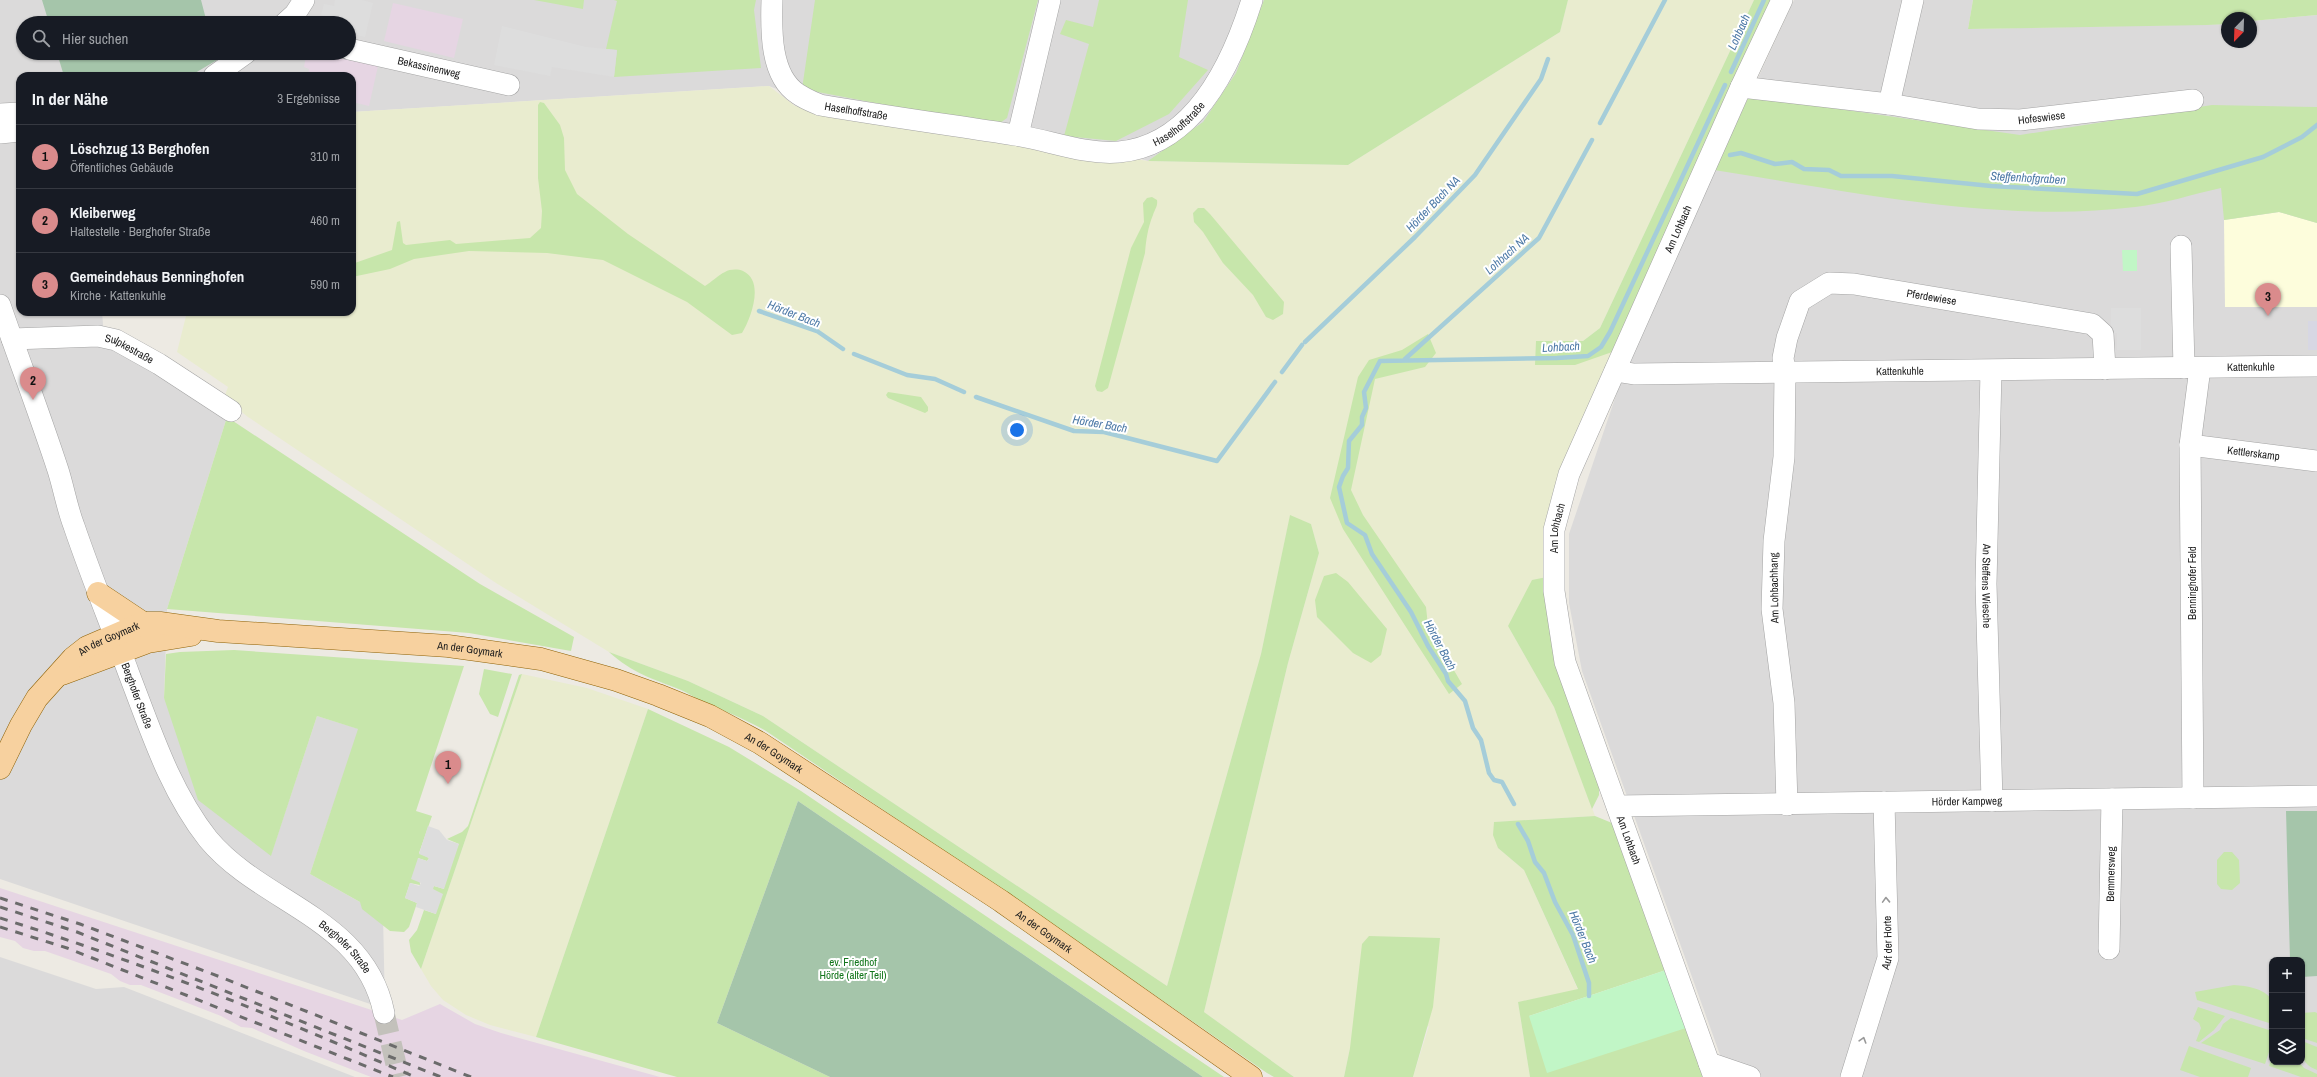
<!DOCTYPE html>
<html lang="de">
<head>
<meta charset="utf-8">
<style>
	body { margin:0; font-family:"Archivo Narrow",sans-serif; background:#20242c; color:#f1f3f6 }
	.controls { position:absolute; right:12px; bottom:12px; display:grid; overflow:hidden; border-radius:8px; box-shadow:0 1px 3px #0004 }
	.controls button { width:36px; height:36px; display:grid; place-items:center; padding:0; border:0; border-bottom:1px solid #363941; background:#171b24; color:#f1f3f6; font:20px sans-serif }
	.compass { position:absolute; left:2221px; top:12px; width:36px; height:36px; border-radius:50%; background:#171b24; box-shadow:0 1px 3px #0004; rotate:203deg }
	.you { position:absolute; left:1017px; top:430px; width:14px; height:14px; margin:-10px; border:3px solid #fff; border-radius:50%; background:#1a73e8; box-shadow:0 0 0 6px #1a73e833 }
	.badge { display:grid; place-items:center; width:26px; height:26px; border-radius:50%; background:#da8b8c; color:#111; font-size:13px; font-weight:700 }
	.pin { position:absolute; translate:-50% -33px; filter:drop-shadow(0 1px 2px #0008) }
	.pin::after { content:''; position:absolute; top:21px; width:14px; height:12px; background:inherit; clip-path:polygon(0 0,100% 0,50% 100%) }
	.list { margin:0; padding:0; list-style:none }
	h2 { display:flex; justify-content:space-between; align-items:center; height:52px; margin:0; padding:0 16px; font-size:17px }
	h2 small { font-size:13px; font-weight:400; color:#9ea1a6 }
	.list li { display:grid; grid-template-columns:26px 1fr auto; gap:12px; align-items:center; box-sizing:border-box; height:64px; padding:0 16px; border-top:1px solid #363941 }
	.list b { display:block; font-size:15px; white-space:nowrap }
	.list p { margin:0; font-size:13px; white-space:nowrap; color:#9ea1a6 }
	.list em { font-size:13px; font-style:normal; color:#9ea1a6 }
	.icon { flex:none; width:22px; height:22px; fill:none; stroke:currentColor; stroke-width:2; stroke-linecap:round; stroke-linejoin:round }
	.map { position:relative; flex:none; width:2317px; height:1077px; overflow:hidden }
	.search { position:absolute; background:#171b24; box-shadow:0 1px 3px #0004; left:16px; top:16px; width:340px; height:44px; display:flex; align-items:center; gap:10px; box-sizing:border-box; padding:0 14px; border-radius:22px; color:#9ea1a6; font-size:15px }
	.panel { position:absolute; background:#171b24; box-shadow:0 1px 3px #0004; left:16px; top:72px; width:340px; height:244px; border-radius:12px }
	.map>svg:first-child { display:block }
	.residential { fill:#dbdada; fill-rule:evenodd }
	.industrial { fill:#e6d5e3 }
	.education { fill:#fdfddc }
	.farmland { fill:#e9eccf }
	.grass { fill:#c7e6ab }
	.cemetery { fill:#a5c5aa }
	.park { fill:#c1f6c6 }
	.parking { fill:#ddd }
	.plaza { fill:#d7d7e3 }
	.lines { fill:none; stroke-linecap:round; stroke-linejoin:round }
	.stream { stroke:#a5cdd9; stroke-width:4.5 }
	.minor-tunnel { stroke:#c3c1bb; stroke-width:21; stroke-dasharray:21 10; stroke-linecap:butt }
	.minor-casing { stroke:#a4a4a4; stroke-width:22 }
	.major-casing { stroke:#8e6207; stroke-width:23 }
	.minor { stroke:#fff; stroke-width:21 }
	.major { stroke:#f7d19f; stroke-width:22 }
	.rail { stroke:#6b6b6b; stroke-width:3; stroke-dasharray:8 8; stroke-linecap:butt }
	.oneway { stroke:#999 }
	.labels { text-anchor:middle; stroke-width:4; stroke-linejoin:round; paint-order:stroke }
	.street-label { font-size:11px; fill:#1d1d1d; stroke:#fff }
	.park-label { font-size:11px; fill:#11751a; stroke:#fff }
	.water-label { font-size:12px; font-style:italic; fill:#4e7aa7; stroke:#fff }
</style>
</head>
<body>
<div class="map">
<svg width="2317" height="1077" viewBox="0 0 2317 1077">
	<rect width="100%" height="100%" fill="#edeae3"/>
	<path class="residential" d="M 0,0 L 1568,0 L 1148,161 L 1118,152 L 820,105 L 769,86 L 352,112 L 352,76 L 20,76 L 20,312 L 102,312 L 104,336 L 227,417 L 167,609 L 164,698 L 271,855 L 317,716 L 359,729 L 310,874 L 383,915 L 385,1009 L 0,879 ZM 23,23 L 349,23 L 349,53 L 23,53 Z
		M 1794,0 L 1973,0 L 1968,29 L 2227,24 L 2227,42 L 2251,42 L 2251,21 L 2317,15 L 2317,1077 L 1728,1077 L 1582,671 L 1569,603 L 1569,534 L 1628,360 ZM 2272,960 L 2302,960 L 2302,1062 L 2272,1062 Z
		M 0,957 L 96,989 L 124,987 L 355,1077 L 0,1077 Z"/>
	<path class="industrial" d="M 393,3 L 463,19 L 454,58 L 384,41 Z
		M 313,53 L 378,66 L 369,106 L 352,102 L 352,76 L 308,76 L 309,69 L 304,67 L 306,56 L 312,57 Z
		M 0,888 L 402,1020 L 440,1004 L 475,1024 L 501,1033 L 660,1077 L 371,1077 L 304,1051 L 252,1028 L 241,1027 L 221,1016 L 141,985 L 130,985 L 120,981 L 111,974 L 45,951 L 34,951 L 23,948 L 15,941 L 0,937 Z"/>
	<path class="education" d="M 2279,212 L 2317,223 L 2317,307 L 2225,307 L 2224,220 Z"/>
	<path class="farmland" d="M 1568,0 L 1754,0 L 1600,328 L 1583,341 L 1536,341 L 1615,351 L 1547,577 L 1508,626 L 1554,707 L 1595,816 L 1495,822 L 1498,848 L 1524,870 L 1578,990 L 1518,1002 L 1530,1077 L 1413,1077 L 1429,1026 L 1350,1048 L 1344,1077 L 1294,1077 L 1204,1012 L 1288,663 L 1319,553 L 1311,524 L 1290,516 L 1261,654 L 1167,986 L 763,716 L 688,681 L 609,652 L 496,583 L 248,417 L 224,398 L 228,387 L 177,352 L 187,312 L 352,312 L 352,112 L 769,86 L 795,106 L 1148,161 L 1348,165 L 1560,32 Z
		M 522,674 L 587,688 L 648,709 L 536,1037 L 490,1025 L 466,1015 L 443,1000 L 431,986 L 421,969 Z"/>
	<path class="grass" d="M 534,0 L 584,0 L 583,9 Z
		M 614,0 L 756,0 L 754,10 L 761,68 L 614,77 L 617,50 L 606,49 L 617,1 Z
		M 815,0 L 1038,0 L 1007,118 L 996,126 L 802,89 Z
		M 1099,0 L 1188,0 L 1179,57 L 1208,70 L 1169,114 L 1116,141 L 1064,136 L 1089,44 L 1060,34 L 1066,20 L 1093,27 Z
		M 1264,0 L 1568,0 L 1560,32 L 1348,165 L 1148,161 L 1203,122 L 1236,73 Z
		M 1754,0 L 1775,0 L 1615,351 L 1575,365 L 1535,365 L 1536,341 L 1583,341 L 1600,328 Z
		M 1973,0 L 2317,0 L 2317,15 L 2251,21 L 2251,18 L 2227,18 L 2227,24 L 2207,25 L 1968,29 Z
		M 1749,96 L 2020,135 L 2212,105 L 2317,107 L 2317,223 L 2279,212 L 2224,220 L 2221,188 C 2193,194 2164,204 2135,207 C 1999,224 1849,191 1714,170 Z
		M 540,102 L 544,103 L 560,125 L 564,138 L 565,170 L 577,194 L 628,234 L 705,286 C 712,282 718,275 725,272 C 730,269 738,269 743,271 C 765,281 751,318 742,333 L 732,335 L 687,302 L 603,260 L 547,253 L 469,251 L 414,259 L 390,269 L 352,277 L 352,264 L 392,250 L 397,222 L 400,221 L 403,243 L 406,245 L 450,240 L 456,244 L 530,238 L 541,228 L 542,211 L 538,178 L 538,105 Z
		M 1152,197 L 1157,200 C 1158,206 1155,209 1153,215 C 1148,227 1146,240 1145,253 L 1108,388 L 1102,392 L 1097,391 L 1095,386 L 1131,248 L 1144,222 L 1143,203 L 1147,198 Z
		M 1198,208 L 1204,208 L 1210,214 L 1284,302 L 1283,314 L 1273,320 L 1266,317 L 1253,295 L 1223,263 L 1203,232 L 1194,222 L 1193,213 Z
		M 1428,334 L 1436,353 L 1425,367 L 1375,379 L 1351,490 L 1363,515 L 1426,607 L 1428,626 L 1462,684 L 1449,694 L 1343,529 L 1330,498 L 1358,377 L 1369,360 L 1402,350 Z
		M 888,392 L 921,397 L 928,407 L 928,411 L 925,413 L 888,398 L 886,395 Z
		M 227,417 L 480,584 L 574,637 L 571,651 L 469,633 L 167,609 Z
		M 1290,515 L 1311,524 L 1319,553 L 1288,663 L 1204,1012 L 1294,1077 L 1274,1077 L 1267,1073 L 1032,910 L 766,731 C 745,719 724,711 702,701 C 695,698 688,693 681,690 C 651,678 634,674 609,652 L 688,681 L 763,716 L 1167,986 L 1261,654 Z
		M 1336,573 L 1348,582 L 1387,629 L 1381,655 L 1371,663 L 1353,653 L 1317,617 L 1315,600 L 1324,576 Z
		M 1547,577 L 1599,775 L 1599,795 L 1592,809 L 1554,707 L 1508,626 L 1532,580 Z
		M 234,650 L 464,666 L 416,811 L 432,816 L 419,853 L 429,858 L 427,861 L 418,858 L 420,885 L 410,883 L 405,898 L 417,903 L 409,927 L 404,932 L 390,931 L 362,909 L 360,902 L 310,874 L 358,729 L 317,716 L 271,856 L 198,800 L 164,698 L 166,654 L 180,652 Z
		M 484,669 L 512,674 L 498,717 L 490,714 L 479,694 Z
		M 522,674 L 421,969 L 411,952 L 409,940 L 417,930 L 424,910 L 436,914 L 432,889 L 434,886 L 444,889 L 442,866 L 459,844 L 447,839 L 462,832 L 468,826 L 519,675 Z
		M 648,709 L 729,747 L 801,791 L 1224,1077 L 1203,1077 L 798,801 L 717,1023 L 830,1077 L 677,1077 L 536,1037 Z
		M 1595,816 L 1612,823 L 1666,970 L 1529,1016 L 1686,1028 L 1703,1077 L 1530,1077 L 1518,1002 L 1578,989 L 1524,870 L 1498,848 L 1493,835 L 1494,822 Z
		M 2224,852 L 2232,852 L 2239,860 L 2240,883 L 2232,890 L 2221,889 L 2217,884 L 2217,860 Z
		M 1369,936 L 1440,938 L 1433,1007 L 1413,1077 L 1344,1077 L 1350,1048 L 1362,944 Z
		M 2234,985 C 2247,986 2264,988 2272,1000 L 2272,1024 L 2197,1000 L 2195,992 Z
		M 2198,1007 L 2225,1016 L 2214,1030 L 2199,1042 L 2196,1041 L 2201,1028 L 2199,1023 L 2193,1019 Z
		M 2315,1012 L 2317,1013 L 2317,1043 L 2302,1038 L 2302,1013 Z
		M 2231,1018 L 2272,1031 L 2272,1043 L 2265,1064 L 2201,1043 L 2220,1030 L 2223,1024 Z
		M 2302,1041 L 2317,1047 L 2317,1070 C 2302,1064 2302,1057 2302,1041 Z
		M 2189,1046 L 2251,1068 L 2248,1077 L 2200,1077 L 2180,1070 Z
		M 2272,1057 L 2272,1062 L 2299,1062 L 2304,1068 L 2317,1074 L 2317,1077 L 2301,1077 L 2269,1066 Z"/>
	<path class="cemetery" d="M 42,0 L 201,0 L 207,23 L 49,23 Z
		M 57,53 L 215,53 L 217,60 L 190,76 L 64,76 Z
		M 798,801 L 1203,1077 L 830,1077 L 717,1023 Z
		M 2286,811 L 2317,811 L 2317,976 L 2302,977 L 2302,960 L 2290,960 Z"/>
	<path class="park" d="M 2122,250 L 2137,250 L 2137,271 L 2123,271 Z
		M 1666,970 L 1686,1028 L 1547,1073 L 1529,1016 Z"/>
	<path class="parking" d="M 335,0 L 362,0 L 373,3 L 365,37 L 349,33 L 349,23 L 330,23 L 331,17 L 321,15 L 324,4 L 334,6 Z
		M 502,26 L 586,47 L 617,50 L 614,77 L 552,67 L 550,76 L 494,65 Z
		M 2111,308 L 2141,308 L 2141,350 L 2117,350 L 2117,333 L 2111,333 Z
		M 428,826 L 439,830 L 447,840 L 459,844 L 444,889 L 434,886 L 433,889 L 443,894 L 436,914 L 416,907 L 417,903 L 405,898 L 410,883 L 419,886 L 421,883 L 411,879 L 418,858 L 427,861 L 429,858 L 419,854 Z"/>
	<path class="plaza" d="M 2308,321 L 2317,321 L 2317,350 L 2308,350 Z"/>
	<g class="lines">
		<path class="stream" d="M 1731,72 L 1764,0
			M 1600,123 L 1665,0
			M 1730,155 L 1741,153 L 1775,164 L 1792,162 L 1804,169 L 1829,170 L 1841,176 L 1892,176 L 1991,186 L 2137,194 L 2263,157 L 2302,137 L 2317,125
			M 759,311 L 817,331 L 843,349
			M 1305,342 L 1415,237 L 1475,175 L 1541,79 L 1548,59
			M 854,354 L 907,375 L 935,379 L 964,392
			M 1405,359 L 1539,238 L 1592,140
			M 1282,372 L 1302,345
			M 976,397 L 1074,431 L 1104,432 L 1217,461 L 1275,382
			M 1514,804 L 1502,782 L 1494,780 L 1489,773 L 1481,740 L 1473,728 L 1465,701 L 1448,681 L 1446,674 L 1428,646 L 1411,612 L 1372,554 L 1365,535 L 1347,523 L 1339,487 L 1343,476 L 1348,468 L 1349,441 L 1362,425 L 1362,417 L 1366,408 L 1364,392 L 1380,361 L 1557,358 L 1588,356 L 1601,347 L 1610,332 L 1725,85
			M 1518,824 L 1528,841 L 1535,862 L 1544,873 L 1555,902 L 1573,935 L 1589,983 L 1589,996"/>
		<path class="minor-tunnel" d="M 384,1013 L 399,1077"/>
		<g class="minor-casing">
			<g id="minor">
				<path id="s1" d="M 772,0 C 771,30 770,76 798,94 C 805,99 813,102 820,105 C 885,116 950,125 1015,135 C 1049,140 1084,155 1119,152 C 1195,145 1232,64 1252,0"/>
				<path d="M 285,23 L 295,14 L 304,0"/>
				<path id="s2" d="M 349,49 L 509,85"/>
				<path d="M 214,76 L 246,53"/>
				<path id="s3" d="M 1741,87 L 1889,104 L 1978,119 L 2020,120 L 2193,100"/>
				<path d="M 1889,104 L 1913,0"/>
				<path d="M 0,114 L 20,113"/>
				<path d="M 0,133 L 20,131"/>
				<path d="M 1018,135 L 1050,0"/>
				<path d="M 2181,246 L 2184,368"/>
				<path id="s4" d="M 0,305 C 19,360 40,415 58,470 C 64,489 67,508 74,526 C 91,576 111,625 129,674 C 151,731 170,791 208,839 C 262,904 365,918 384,1013"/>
				<path id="s5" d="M 12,339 L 98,336 L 116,340 L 159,364 L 231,411"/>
				<path id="s6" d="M 1615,371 L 1634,374 L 2317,366"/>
				<path id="s7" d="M 1991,371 L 1986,584 L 1992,801"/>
				<path id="s8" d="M 2190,445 L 2317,461"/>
				<path d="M 2193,798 L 2190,445 L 2200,368"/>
				<path id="s9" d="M 1787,805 L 1784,703 L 1772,609 L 1774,541 L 1784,457 L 1785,372 L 1783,358 L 1787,338 L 1800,301 L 1829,283 L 1854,284 L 2092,324 L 2103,334 L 2105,369"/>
				<path id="s10" d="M 1617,806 L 2317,796"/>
				<path id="s11" d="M 2109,949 L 2112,799"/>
				<path d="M 1709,1063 L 1750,1077"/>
				<path id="s12" d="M 1714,1077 L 1565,662 L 1554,591 L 1554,530 L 1569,474 L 1741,87 L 1782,0"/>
				<path id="s13" d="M 1851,1077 L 1888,958 L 1884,802"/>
			</g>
		</g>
		<g class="major-casing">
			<g id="major">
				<path d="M 98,593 L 143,623"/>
				<path d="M 62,674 L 148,642 L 191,635"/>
				<path id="s14" d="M 0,768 L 21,725 L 37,698 L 73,658 L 87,647 L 143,623 L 160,623 L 218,631 L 448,646 L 541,659 L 616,680 L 658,695 L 710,716 L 760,743 L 1001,901 L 1251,1077"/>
			</g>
		</g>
		<use href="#minor" class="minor"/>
		<use href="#major" class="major"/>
		<path class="rail" d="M 0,898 L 80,924 L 223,978 L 471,1077
			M 0,907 L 77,932 L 441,1077
			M 0,918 C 141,962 280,1018 415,1077
			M 0,927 L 67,948 L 393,1077"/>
	</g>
	<defs><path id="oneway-chevron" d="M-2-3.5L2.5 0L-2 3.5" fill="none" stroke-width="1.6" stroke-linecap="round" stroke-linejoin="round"/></defs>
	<g class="oneway">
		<use href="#oneway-chevron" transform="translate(1886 900) rotate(-92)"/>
		<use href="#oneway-chevron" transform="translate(1863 1040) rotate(-73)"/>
	</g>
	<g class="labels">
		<g class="street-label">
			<text dy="4" stroke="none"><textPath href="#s2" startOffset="82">Bekassinenweg</textPath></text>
			<text dy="4" stroke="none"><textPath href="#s1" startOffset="163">Haselhoffstraße</textPath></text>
			<text dy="4" stroke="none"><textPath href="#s3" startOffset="303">Hofeswiese</textPath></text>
			<text dy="4" stroke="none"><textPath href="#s1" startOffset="497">Haselhoffstraße</textPath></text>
			<text dy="4" stroke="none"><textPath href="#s12" startOffset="900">Am Lohbach</textPath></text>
			<text dy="4" stroke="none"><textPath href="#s9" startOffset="646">Pferdewiese</textPath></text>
			<text dy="4" stroke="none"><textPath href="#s5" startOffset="120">Sulpkestraße</textPath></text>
			<text dy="4" stroke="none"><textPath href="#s6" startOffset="636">Kattenkuhle</textPath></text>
			<text dy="4" stroke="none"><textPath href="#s6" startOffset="285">Kattenkuhle</textPath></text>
			<text dy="4" stroke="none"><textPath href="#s8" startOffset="64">Kettlerskamp</textPath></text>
			<text dy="4" stroke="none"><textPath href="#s12" startOffset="576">Am Lohbach</textPath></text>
			<text transform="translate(2192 583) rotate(-90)" y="4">Benninghofer Feld</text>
			<text dy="4" stroke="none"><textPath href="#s7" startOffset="215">An Steffens Wiesche</textPath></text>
			<text transform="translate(1774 588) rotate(-91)" y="4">Am Lohbachhang</text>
			<text dy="4" stroke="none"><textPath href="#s14" startOffset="174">An der Goymark</textPath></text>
			<text dy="4" stroke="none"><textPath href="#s14" startOffset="540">An der Goymark</textPath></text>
			<text dy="4" stroke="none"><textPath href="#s4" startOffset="414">Berghofer Straße</textPath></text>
			<text dy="4" stroke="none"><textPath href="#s14" startOffset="864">An der Goymark</textPath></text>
			<text dy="4" stroke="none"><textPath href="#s10" startOffset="350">Hörder Kampweg</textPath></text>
			<text transform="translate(1629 840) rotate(70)" y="4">Am Lohbach</text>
			<text dy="4" stroke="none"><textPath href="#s11" startOffset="75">Bemmersweg</textPath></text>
			<text dy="4" stroke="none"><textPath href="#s14" startOffset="1188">An der Goymark</textPath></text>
			<text dy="4" stroke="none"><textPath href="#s13" startOffset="140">Auf der Horte</textPath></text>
			<text dy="4" stroke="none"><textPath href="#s4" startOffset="750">Berghofer Straße</textPath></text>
		</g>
		<g class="park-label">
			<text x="853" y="966">ev. Friedhof<tspan x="853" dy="13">Hörde (alter Teil)</tspan></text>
		</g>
		<g class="water-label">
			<text transform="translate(1739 32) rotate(-66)" y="4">Lohbach</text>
			<text transform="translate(2028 178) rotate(3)" y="4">Steffenhofgraben</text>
			<text transform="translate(1433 204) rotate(-46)" y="4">Hörder Bach NA</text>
			<text transform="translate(1507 254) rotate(-42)" y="4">Lohbach NA</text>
			<text transform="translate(794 314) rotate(21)" y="4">Hörder Bach</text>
			<text transform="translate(1561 347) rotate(-3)" y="4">Lohbach</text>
			<text transform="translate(1100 424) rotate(10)" y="4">Hörder Bach</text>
			<text transform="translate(1440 645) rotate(62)" y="4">Hörder Bach</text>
			<text transform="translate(1583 937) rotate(68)" y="4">Hörder Bach</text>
		</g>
	</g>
</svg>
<div class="controls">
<button>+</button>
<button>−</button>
<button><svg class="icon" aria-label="layers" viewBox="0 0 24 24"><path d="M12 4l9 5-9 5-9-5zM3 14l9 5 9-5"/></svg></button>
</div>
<svg class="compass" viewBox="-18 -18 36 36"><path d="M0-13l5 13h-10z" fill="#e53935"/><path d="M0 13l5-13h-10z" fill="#9ea1a6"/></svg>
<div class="you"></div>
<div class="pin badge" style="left:448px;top:784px">1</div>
<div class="pin badge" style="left:33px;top:400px">2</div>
<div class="pin badge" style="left:2268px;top:316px">3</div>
<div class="search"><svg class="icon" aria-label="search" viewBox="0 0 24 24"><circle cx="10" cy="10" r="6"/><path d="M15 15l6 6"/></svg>Hier suchen</div>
<section class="panel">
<h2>In der Nähe<small>3 Ergebnisse</small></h2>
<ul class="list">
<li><span class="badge">1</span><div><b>Löschzug 13 Berghofen</b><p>Öffentliches Gebäude</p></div><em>310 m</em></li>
<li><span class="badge">2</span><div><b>Kleiberweg</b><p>Haltestelle · Berghofer Straße</p></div><em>460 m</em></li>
<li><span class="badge">3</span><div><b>Gemeindehaus Benninghofen</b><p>Kirche · Kattenkuhle</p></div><em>590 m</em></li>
</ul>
</section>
</div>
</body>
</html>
